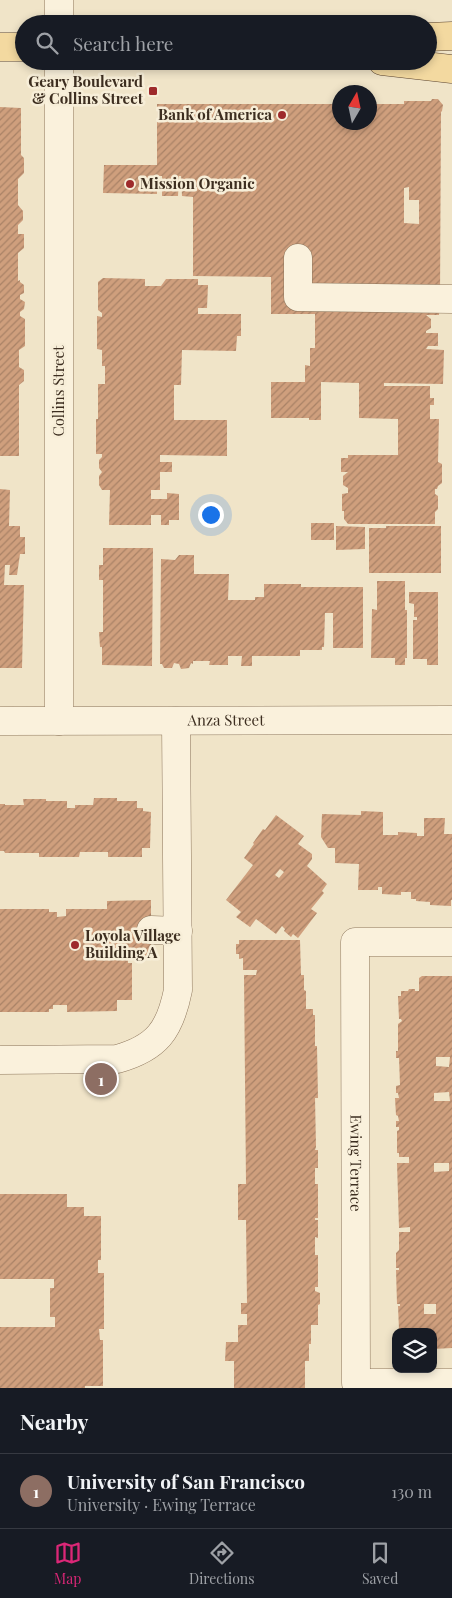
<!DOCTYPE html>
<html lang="en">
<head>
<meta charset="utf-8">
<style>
	body { margin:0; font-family:"Playfair Display",serif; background:#20242c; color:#f1f3f6 }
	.controls { position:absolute; right:15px; bottom:15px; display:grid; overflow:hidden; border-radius:10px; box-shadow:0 2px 8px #0003 }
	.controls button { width:45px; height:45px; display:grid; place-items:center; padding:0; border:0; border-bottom:1px solid #363941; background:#171b24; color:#f1f3f6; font:25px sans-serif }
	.compass { position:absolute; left:332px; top:85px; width:45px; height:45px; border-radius:50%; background:#171b24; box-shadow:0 2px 8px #0003; rotate:9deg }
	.you { position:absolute; left:210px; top:514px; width:18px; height:18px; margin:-12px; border:4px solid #fff; border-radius:50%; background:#1a73e8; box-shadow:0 0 0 8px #1a73e833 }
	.badge { display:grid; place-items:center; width:32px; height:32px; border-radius:50%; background:#db2777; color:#fff; font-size:16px; font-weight:700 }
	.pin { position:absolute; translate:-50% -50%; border:2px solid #fff; box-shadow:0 1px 5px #0006 }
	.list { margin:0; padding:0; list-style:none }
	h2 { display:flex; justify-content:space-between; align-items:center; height:65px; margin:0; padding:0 20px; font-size:21px }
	h2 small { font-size:16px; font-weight:400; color:#9ea1a6 }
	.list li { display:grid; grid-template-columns:32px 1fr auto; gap:15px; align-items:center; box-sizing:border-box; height:75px; padding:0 20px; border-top:1px solid #363941 }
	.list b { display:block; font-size:19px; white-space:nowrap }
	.list p { margin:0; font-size:16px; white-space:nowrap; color:#9ea1a6 }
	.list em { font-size:16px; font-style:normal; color:#9ea1a6 }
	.icon { flex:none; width:28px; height:28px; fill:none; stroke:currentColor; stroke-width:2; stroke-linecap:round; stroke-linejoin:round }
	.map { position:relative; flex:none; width:452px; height:1388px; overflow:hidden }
	.search { position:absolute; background:#171b24; box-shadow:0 2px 8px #0003; left:15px; right:15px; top:15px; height:55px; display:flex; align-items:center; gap:12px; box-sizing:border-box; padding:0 18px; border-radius:28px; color:#9ea1a6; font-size:19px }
	.sheet { height:140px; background:#171b24 }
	nav { display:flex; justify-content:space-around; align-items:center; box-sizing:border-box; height:70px; border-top:1px solid #363941; background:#171b24; font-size:14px; color:#9ea1a6 }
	nav a { display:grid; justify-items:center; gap:2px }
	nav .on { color:#db2777 }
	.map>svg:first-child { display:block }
	.building { fill:url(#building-hatch); fill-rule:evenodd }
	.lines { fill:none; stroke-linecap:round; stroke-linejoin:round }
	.minor-casing { stroke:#8d765c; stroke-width:29 }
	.major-casing { stroke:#5b4430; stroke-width:29 }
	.minor { stroke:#faf1dc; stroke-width:28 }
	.major { stroke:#f3d9a0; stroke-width:28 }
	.poi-dot { fill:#9e2a2b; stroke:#f7eed8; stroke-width:2 }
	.labels { text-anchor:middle; stroke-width:5; stroke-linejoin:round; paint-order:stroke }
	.poi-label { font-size:15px; font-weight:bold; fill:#3d2e20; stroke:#f7eed8; text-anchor:end }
	.street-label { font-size:15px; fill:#3d2e20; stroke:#f7eed8 }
</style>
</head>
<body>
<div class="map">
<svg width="452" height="1388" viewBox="0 0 452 1388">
	<defs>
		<pattern id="building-hatch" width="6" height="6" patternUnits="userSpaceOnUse" patternTransform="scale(1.25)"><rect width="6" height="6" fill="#cf9f7d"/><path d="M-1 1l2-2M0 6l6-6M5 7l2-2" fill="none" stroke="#a98266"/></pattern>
	</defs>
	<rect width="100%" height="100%" fill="#f0e4c8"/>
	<path class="building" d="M 432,99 L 438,99 L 443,105 L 442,111 L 441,112 L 440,299 L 439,315 L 426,315 L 431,319 L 431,328 L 426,331 L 426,333 L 438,333 L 438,346 L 428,346 L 426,349 L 444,350 L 443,384 L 384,383 L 384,386 L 430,386 L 430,398 L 434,398 L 434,405 L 430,405 L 430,419 L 439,419 L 438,462 L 442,464 L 442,483 L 438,486 L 437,489 L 435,489 L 435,494 L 438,496 L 438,509 L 435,512 L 435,524 L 348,524 L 344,519 L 344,511 L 342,511 L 342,494 L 348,493 L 348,488 L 343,485 L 343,476 L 348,472 L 341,472 L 341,458 L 348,458 L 348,455 L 398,455 L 398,419 L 359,418 L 359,383 L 321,382 L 321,420 L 309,420 L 309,418 L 271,418 L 271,382 L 305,382 L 305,365 L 310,366 L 310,348 L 315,348 L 315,314 L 271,314 L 271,277 L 193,276 L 193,197 L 182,196 L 181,176 L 179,176 L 178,196 L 162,196 L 162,176 L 157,176 L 157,194 L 103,193 L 104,165 L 157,165 L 157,104 L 340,104 L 340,122 L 370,122 L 370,104 L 404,104 L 404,101 L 431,101 ZM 409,187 L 409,200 L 419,200 L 419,224 L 404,223 L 404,188 Z
		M 0,107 L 21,108 L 21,155 L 24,158 L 24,173 L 18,179 L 18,205 L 23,211 L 23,220 L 18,225 L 18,234 L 24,234 L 24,248 L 18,253 L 18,281 L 20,280 L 20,282 L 24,285 L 24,293 L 20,295 L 20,299 L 25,302 L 24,309 L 20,312 L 20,316 L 25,319 L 25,346 L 19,350 L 19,367 L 24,370 L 24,381 L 19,385 L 19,456 L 0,456 Z
		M 103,278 L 145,279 L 145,286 L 161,286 L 166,279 L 198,279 L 198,285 L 208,285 L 207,308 L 198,308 L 198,314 L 241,314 L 241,336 L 237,336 L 236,351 L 182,350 L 181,385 L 174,385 L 174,420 L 227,420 L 227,456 L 160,455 L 160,462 L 172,462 L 172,472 L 160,472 L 160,490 L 151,490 L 151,499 L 167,499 L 167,493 L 179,494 L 179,520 L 169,520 L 169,525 L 161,525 L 161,515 L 151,515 L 151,525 L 109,525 L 110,490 L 102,490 L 99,485 L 99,476 L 102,472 L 99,468 L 99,460 L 102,457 L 102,454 L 96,454 L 96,419 L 98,419 L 98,384 L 105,384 L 105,366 L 102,366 L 102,350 L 97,349 L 97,316 L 102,317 L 102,313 L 98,310 L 98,282 Z
		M 0,489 L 10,490 L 9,526 L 20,526 L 20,537 L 25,537 L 25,554 L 20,554 L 17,575 L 9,575 L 10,565 L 5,565 L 4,585 L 24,585 L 22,668 L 0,668 Z
		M 311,523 L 334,523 L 334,540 L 311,540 Z
		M 336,526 L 365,527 L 365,549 L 336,550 Z
		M 386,526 L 441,526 L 441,573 L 369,573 L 369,528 L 386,528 Z
		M 103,548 L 153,548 L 152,666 L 102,665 L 102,647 L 100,647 L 99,632 L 103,632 L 103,580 L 99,580 L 99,565 L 103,565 Z
		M 179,555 L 194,555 L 194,574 L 229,574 L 228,600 L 255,600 L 255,597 L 264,597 L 264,584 L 301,584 L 301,587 L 363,587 L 363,648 L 333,648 L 333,613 L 325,613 L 324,647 L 322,647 L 322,650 L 300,650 L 300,656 L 252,656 L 252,666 L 241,666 L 242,656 L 228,656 L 228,665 L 209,665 L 210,661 L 193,661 L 193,664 L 191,663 L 189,668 L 181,669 L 179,664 L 174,663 L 172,668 L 164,668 L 162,664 L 160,664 L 161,559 L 175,560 Z
		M 377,581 L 405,581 L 405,610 L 407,610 L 407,658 L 405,658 L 405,665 L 395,665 L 395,658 L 371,658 L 372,609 L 377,610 Z
		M 409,592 L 438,592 L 438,665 L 427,665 L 427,659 L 413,659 L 413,620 L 417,620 L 417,617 L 414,617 L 414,604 L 409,603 Z
		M 94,798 L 117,798 L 117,801 L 137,801 L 137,808 L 143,808 L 143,811 L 151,812 L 150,848 L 142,848 L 142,857 L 108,857 L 108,852 L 80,852 L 79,857 L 39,857 L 39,853 L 5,853 L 4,851 L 0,851 L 0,804 L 5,804 L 5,805 L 24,805 L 23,799 L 46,799 L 46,801 L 67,801 L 67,808 L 75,808 L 75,805 L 93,805 Z
		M 361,811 L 383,812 L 383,835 L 398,835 L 398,832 L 417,833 L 417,836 L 424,836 L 424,818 L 445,818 L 444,834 L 452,834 L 452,900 L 451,900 L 451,906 L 430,905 L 430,902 L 416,901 L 416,899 L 411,899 L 411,892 L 401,892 L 401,895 L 382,894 L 382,887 L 378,887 L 378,890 L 358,890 L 359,864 L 335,863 L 335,848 L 328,848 L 321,837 L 322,814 L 361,815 Z
		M 276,815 L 304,836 L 298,844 L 312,854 L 312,859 L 307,866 L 327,884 L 322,891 L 324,893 L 311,909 L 317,913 L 298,938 L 293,934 L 291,937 L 284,931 L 285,929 L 282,926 L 276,934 L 256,919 L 250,927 L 236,917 L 241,912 L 226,900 L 253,865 L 244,858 L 254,844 L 253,843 L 263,829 L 265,830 ZM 280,869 L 284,872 L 279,878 L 275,875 Z
		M 151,900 L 151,960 L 128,960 L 128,963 L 132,963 L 132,1000 L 117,1000 L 117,1011 L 67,1012 L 67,1005 L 53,1005 L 53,1009 L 49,1009 L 49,1012 L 0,1012 L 0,909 L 49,909 L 49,912 L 57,912 L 57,917 L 66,916 L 66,909 L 107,909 L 107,901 Z
		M 239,940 L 300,940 L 301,975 L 304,975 L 304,990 L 306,991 L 306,1009 L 313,1009 L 313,1015 L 315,1015 L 315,1046 L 317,1046 L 318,1098 L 315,1098 L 316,1147 L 315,1150 L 318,1150 L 318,1168 L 315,1168 L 315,1184 L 318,1184 L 318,1218 L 315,1218 L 315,1220 L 318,1220 L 318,1238 L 315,1237 L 315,1255 L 318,1255 L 318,1287 L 315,1287 L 315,1291 L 320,1293 L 320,1304 L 318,1305 L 318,1325 L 311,1325 L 311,1344 L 309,1344 L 309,1361 L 305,1361 L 305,1388 L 234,1388 L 234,1361 L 225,1361 L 226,1342 L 238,1342 L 238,1325 L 247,1325 L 247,1314 L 241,1314 L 241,1303 L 247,1303 L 246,1220 L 238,1220 L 238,1184 L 246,1184 L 244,975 L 256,975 L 257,970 L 243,970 L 243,958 L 239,959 L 239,954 L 236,954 L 236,944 L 239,944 Z
		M 422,976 L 452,976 L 452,1348 L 433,1349 L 433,1332 L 401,1332 L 399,1330 L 398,1306 L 400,1306 L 400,1304 L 397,1304 L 396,1270 L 399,1270 L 399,1268 L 396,1268 L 396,1253 L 399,1250 L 399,1232 L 410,1232 L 410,1227 L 399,1228 L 397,1163 L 409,1163 L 409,1157 L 399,1157 L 399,1153 L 397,1153 L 397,1131 L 399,1130 L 399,1127 L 396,1127 L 396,1121 L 399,1121 L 398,1116 L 396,1115 L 395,1098 L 399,1098 L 398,1093 L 396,1093 L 396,1086 L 400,1085 L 399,1058 L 396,1058 L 396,1051 L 398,1051 L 398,1024 L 402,1021 L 401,1019 L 399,1019 L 398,996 L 401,996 L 401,991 L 408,991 L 409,989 L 415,989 L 415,991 L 419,991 L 419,978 ZM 436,1057 L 450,1057 L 449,1067 L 436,1066 ZM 449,1092 L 450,1101 L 434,1101 L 434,1093 ZM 434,1163 L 449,1163 L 449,1171 L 434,1172 ZM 424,1304 L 436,1304 L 436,1314 L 424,1314 Z
		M 0,1194 L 67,1194 L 67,1207 L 84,1207 L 84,1216 L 101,1216 L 101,1260 L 98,1260 L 98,1273 L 104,1273 L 104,1329 L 99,1329 L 100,1340 L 103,1340 L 103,1386 L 85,1386 L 85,1388 L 0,1388 L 0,1327 L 55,1327 L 55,1317 L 50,1317 L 50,1288 L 54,1288 L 54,1279 L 0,1279 Z"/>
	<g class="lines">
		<g class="minor-casing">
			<g id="minor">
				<path d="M 59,24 L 59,0"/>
				<path d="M 298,258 L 298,297 L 452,299"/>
				<path id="s1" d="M 0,721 L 452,720"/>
				<path d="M 59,721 L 59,61"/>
				<path d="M 151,930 L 178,931"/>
				<path id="s2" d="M 452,942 L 355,942 L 356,1383 L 452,1383"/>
				<path d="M 0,1060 L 117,1059 C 157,1048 170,1030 178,990 L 176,721"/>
			</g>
		</g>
		<g class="major-casing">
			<path id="major" d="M 428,37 L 452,36
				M 0,47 L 24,47
				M 382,61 L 452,69"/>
		</g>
		<use href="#minor" class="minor"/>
		<use href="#major" class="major"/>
	</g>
	<g class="poi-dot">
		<rect x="148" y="86" width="10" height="10" rx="2.5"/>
		<circle cx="282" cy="115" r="5"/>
		<circle cx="130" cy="184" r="5"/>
		<circle cx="75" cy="945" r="5"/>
	</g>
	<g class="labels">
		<g class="poi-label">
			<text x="143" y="87">Geary Boulevard<tspan x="143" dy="17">&amp; Collins Street</tspan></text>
			<text x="272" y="120">Bank of America</text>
			<text x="140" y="189" text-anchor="start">Mission Organic</text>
			<text x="85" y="941" text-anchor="start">Loyola Village<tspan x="85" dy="17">Building A</tspan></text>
		</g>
		<g class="street-label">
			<text transform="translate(59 391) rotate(-90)" y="5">Collins Street</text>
			<text dy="5" stroke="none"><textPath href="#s1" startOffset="226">Anza Street</textPath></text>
			<text dy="5" stroke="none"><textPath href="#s2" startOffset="318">Ewing Terrace</textPath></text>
		</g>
	</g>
</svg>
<div class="controls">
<button><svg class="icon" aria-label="layers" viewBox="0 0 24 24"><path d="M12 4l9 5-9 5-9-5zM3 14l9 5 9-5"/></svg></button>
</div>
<svg class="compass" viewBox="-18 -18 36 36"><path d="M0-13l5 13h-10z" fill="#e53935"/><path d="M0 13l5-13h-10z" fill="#9ea1a6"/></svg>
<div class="you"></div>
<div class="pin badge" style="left:101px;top:1079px;background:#8d6e63">1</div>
<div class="search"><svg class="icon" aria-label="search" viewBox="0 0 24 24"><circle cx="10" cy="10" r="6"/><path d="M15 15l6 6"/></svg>Search here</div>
</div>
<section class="sheet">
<h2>Nearby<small></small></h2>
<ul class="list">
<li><span class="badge" style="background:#8d6e63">1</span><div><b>University of San Francisco</b><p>University · Ewing Terrace</p></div><em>130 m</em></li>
</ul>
</section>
<nav>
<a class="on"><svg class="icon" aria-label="map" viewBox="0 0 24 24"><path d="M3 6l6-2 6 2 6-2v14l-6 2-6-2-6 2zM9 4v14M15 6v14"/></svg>Map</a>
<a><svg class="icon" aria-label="directions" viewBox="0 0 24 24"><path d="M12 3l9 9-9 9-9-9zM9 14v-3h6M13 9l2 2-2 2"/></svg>Directions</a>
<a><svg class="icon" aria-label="saved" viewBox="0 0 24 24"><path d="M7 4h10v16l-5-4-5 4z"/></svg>Saved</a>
</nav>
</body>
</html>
